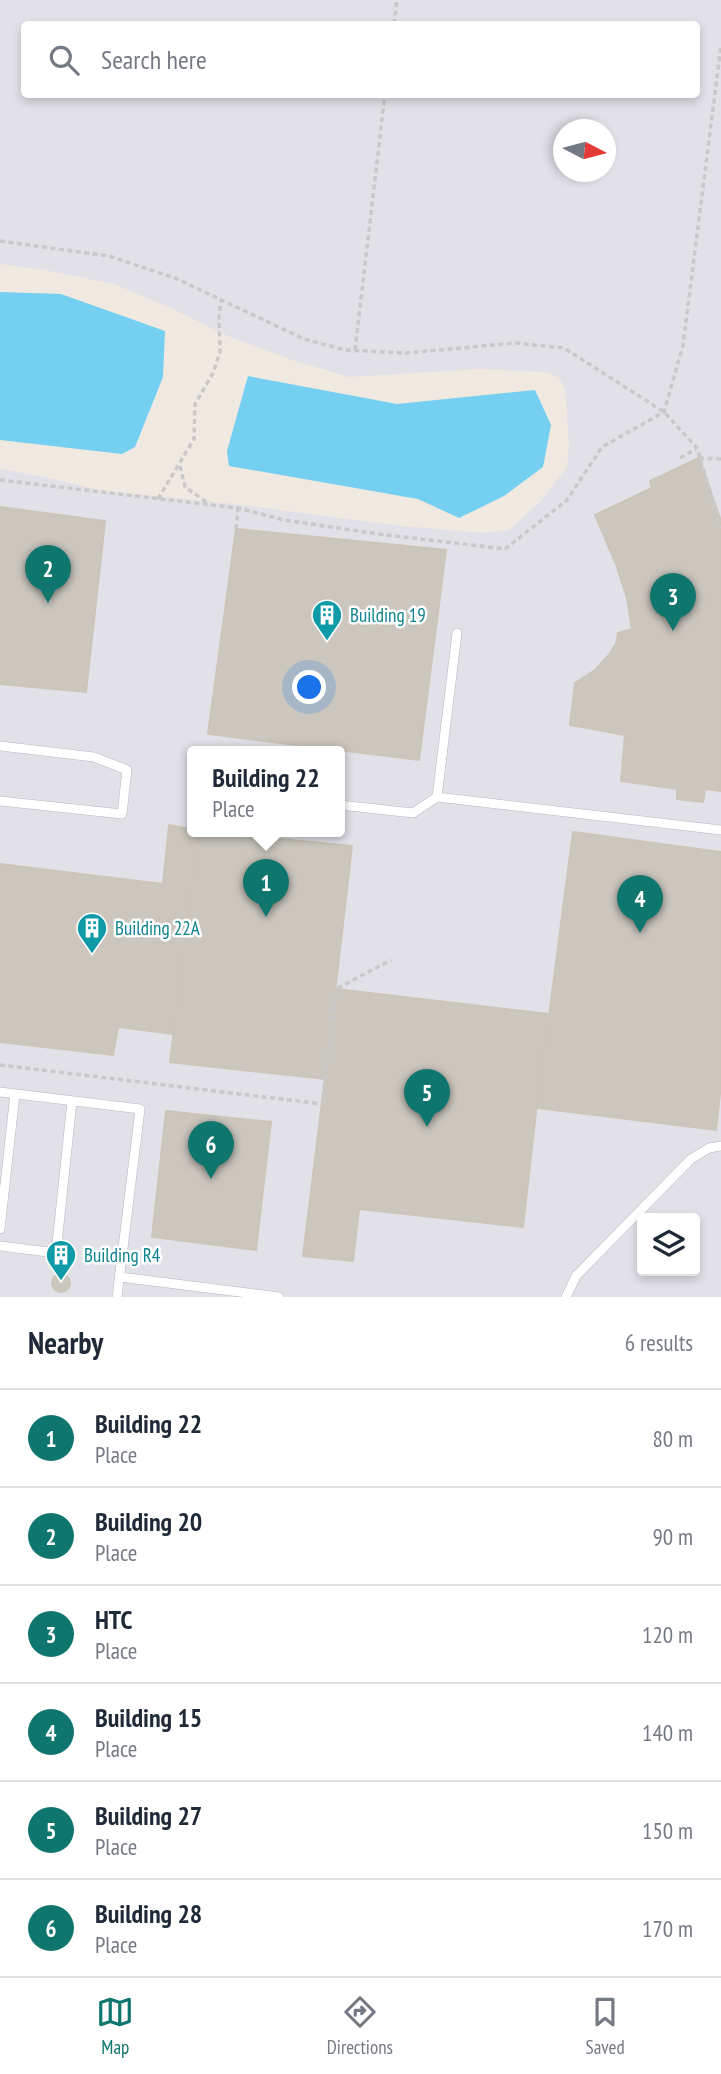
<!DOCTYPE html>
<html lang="en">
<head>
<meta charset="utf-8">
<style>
	body { margin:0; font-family:"PT Sans Narrow",sans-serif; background:#f6f6f7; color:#1f2937 }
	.controls { position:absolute; right:21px; bottom:21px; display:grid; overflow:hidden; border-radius:7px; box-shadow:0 4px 10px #0003 }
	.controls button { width:63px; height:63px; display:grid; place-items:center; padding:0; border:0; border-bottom:2px solid #e0e1e3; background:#fff; color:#1f2937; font:35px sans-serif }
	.compass { position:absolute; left:553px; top:119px; width:63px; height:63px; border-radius:50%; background:#fff; box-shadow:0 4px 10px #0003; rotate:96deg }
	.you { position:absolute; left:310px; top:688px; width:24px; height:24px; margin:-18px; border:5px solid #fff; border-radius:50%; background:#1a73e8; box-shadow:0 0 0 10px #1a73e833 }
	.badge { display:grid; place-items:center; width:46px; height:46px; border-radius:50%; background:#0f766e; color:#fff; font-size:23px; font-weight:700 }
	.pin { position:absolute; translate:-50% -58px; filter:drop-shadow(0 2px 4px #0008) }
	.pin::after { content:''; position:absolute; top:37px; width:24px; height:21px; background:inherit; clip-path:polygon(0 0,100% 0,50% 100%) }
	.popup { position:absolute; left:187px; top:746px; width:158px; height:91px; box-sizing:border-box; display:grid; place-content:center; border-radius:7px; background:#fff; filter:drop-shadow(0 2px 5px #0005); font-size:23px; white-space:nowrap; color:#747a83 }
	.popup b { font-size:26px; color:#1f2937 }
	.popup::after { content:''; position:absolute; left:50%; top:100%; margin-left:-14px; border:14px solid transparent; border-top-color:#fff }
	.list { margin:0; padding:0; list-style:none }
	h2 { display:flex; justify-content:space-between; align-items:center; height:91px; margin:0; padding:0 28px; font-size:30px }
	h2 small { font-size:23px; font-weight:400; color:#747a83 }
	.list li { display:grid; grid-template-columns:46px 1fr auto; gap:21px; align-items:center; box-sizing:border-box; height:98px; padding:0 28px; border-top:2px solid #e0e1e3 }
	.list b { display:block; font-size:26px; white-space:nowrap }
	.list p { margin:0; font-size:23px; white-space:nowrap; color:#747a83 }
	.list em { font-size:23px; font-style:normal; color:#747a83 }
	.icon { flex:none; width:38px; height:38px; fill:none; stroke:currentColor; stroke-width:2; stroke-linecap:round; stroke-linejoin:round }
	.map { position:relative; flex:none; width:721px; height:1297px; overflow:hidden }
	.search { position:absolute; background:#fff; box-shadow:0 4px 10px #0003; left:21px; right:21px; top:21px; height:77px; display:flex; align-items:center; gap:18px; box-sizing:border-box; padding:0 24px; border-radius:7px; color:#747a83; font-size:26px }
	.sheet { height:679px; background:#fff }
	nav { display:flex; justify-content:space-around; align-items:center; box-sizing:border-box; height:98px; border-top:2px solid #e0e1e3; background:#fff; font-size:19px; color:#747a83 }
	nav a { display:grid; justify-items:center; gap:4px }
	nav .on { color:#0f766e }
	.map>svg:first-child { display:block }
	.industrial { fill:#e3e1e8; fill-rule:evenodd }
	.water { fill:#75cff0 }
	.building { fill:#cbc7bf; stroke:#cbc5ba; stroke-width:2 }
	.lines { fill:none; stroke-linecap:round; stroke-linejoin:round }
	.service-casing { stroke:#b4b7c1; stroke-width:10 }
	.path { stroke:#c9c9c9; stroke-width:3.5; stroke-dasharray:5 3.5; stroke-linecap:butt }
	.service { stroke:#fff; stroke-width:9 }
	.labels { text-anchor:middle; stroke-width:5; stroke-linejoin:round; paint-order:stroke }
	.culture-label { font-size:19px; fill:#0d838f; stroke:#fff; text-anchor:start }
</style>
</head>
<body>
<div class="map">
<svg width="721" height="1297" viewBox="0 0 721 1297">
	<rect width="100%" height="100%" fill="#efe9e1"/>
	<path class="industrial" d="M 0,0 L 721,0 L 721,1297 L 0,1297 L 0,469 L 45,477 L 103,491 L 234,504 L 393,525 L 481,533 L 509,530 L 540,502 L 567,467 L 569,445 L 565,388 L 558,377 L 545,372 L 479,369 L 349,377 L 295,361 L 230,337 L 171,308 L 114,284 L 45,270 L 0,264 ZM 24,24 L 696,24 L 696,94 L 24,94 ZM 564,130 L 606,130 L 606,172 L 564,172 ZM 192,751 L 340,751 L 340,831 L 192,831 ZM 642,1218 L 695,1218 L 695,1271 L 642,1271 Z"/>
	<path class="water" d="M 0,292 L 61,294 L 165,331 L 163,377 L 135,447 L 122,454 L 0,440 Z
		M 248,376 L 397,404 L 535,390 L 551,425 L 543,467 L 504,496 L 459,518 L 418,499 L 229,466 L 227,451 Z"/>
	<path class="building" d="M 699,458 L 721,521 L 721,791 L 705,789 L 703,802 L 677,799 L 677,789 L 621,781 L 625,735 L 570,725 L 575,683 L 595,670 L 608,656 L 616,644 L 618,633 L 632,629 L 627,598 L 616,564 L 595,515 L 652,488 L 650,481 Z
		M 0,507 L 105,521 L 86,692 L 0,684 Z
		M 236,529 L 446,550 L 419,760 L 208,734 Z
		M 169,825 L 199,831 L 173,1034 L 118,1027 L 113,1055 L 0,1042 L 0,864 L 163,884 Z
		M 199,831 L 352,846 L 325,1079 L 170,1062 Z
		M 573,832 L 721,852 L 721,1084 L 716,1130 L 537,1108 Z
		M 336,989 L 547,1014 L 523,1227 L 359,1209 L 353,1261 L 303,1256 Z
		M 166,1111 L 271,1122 L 256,1250 L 152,1237 Z
		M52 1283a9 9 0 1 1 18 0a9 9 0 1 1-18 0Z"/>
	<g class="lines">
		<g class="service-casing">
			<path id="service" d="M 0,746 L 94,757 L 127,770 L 122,814 L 0,801
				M 437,797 L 457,633
				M 340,805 L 413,813 L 437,797 L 721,830
				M 0,1092 L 140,1109 L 117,1297
				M 0,1229 L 15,1094
				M 0,1246 L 56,1253 L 72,1101
				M 120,1277 L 279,1297
				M 566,1297 L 576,1276 L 691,1159 L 709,1148 L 721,1146"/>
		</g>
		<path class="path" d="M 394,24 L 397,0
			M 0,241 L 109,256 L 175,278 L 304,339 L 345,350 L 406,353 L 515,343 L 564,348 L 664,412 L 697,448 L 721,528
			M 355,350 L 385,94
			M 680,458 L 696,449
			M 699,458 L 721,459
			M 180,466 L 185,487 L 209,504
			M 0,480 L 238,508 L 284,520 L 378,534 L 505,549 L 567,500 L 602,447 L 664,412 L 683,345 L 721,46
			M 158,499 L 194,439 L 195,404 L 213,373 L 220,352 L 219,318 L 221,300
			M 236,529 L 238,508
			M 0,1065 L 322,1104 L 336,989 L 391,960"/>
		<use href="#service" class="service"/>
	</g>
	<defs>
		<g id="building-pin" transform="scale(1.575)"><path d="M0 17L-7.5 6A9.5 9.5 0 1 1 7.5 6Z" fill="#0f9aa8" stroke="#fff"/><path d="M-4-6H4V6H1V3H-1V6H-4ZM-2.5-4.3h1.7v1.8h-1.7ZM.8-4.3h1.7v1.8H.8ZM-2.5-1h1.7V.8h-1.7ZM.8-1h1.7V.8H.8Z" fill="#fff"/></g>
	</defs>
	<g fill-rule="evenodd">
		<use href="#building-pin" x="327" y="615"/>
		<use href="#building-pin" x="92" y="928"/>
		<use href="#building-pin" x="61" y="1255"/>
	</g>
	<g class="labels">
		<g class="culture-label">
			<text x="350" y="622">Building 19</text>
			<text x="115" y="935">Building 22A</text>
			<text x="84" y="1262">Building R4</text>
		</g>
	</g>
</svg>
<div class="controls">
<button><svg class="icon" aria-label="layers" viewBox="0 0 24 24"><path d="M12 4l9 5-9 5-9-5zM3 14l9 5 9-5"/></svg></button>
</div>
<svg class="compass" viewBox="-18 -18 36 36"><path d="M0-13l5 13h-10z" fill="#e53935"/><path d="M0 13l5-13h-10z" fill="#747a83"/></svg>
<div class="you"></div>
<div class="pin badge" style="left:266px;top:917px">1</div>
<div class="popup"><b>Building 22</b>Place</div>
<div class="pin badge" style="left:48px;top:603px">2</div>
<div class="pin badge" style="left:673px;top:631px">3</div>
<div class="pin badge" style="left:640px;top:933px">4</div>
<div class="pin badge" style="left:427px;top:1127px">5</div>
<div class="pin badge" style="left:211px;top:1179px">6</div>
<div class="search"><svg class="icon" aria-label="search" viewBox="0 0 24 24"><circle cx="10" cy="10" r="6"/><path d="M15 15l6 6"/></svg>Search here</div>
</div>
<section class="sheet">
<h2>Nearby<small>6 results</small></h2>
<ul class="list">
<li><span class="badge">1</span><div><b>Building 22</b><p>Place</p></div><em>80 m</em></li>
<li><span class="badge">2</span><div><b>Building 20</b><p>Place</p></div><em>90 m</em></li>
<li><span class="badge">3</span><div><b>HTC</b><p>Place</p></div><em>120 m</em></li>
<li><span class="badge">4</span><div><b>Building 15</b><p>Place</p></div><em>140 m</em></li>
<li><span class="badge">5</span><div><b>Building 27</b><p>Place</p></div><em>150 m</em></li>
<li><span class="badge">6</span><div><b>Building 28</b><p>Place</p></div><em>170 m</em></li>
</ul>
</section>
<nav>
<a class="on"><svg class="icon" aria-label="map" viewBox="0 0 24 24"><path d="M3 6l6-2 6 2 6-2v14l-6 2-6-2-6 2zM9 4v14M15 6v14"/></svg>Map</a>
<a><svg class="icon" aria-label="directions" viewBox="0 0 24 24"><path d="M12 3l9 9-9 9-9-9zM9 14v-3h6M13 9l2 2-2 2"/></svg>Directions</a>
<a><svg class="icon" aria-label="saved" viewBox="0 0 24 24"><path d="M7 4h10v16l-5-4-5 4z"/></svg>Saved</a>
</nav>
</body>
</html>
